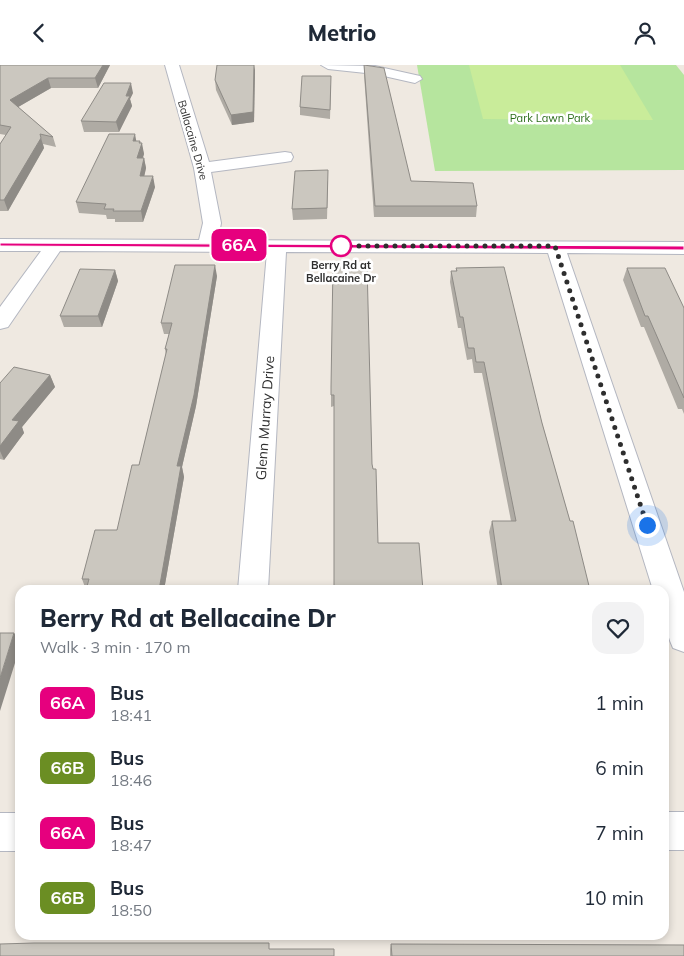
<!DOCTYPE html>
<meta charset="utf-8">
<style>
body{margin:0;font-family:Mulish,sans-serif;background:#f2f2f3;color:#1f2937;height:100vh;display:flex;flex-direction:column;font-size:19px;white-space:nowrap}
*{box-sizing:border-box;margin:0}
p{font-size:16px;color:#747a83}
.icon{flex:none;width:28px;height:28px;fill:none;stroke:currentColor;stroke-width:2;stroke-linecap:round;stroke-linejoin:round}
.map{position:relative;flex:1;overflow:hidden}
.panel{position:absolute;left:15px;top:520px;width:654px;height:355px;display:flex;flex-direction:column;background:#fff;border-radius:15px;box-shadow:0 2px 8px #0003}
.panel>*{flex:none}
.badge{padding:0 10px;border-radius:8px;font-size:18px;line-height:32px}
.you{position:absolute;width:25px;height:25px;margin:-12px;border:4px solid #fff;border-radius:50%;background:#1a73e8;box-shadow:0 0 0 8px #1a73e833}
.map>.badge{position:absolute;translate:-50% -50%;box-shadow:0 0 0 2px #fff}
.round{display:grid;place-items:center;flex:none;width:52px;height:52px;border-radius:15px;background:#f2f2f3}
.head{display:flex;align-items:center;justify-content:space-between;height:85px;padding:0 25px}
h1{font-size:24px;font-weight:800;line-height:38px}
ul{padding:0;list-style:none}
li{display:flex;align-items:center;gap:15px;height:65px;padding:0 25px}
li div{flex:1}
li b{display:block;font-size:19px}
li em{font-style:normal}
li .badge{min-width:55px;font-weight:700;text-align:center}
header{display:flex;justify-content:space-between;align-items:center;height:65px;padding:0 25px;background:#fff;font-size:22px;font-weight:800}
.map>svg:first-child{display:block}
.green{fill:#b6e59e}
.pitch{fill:#c9ec9a}
.lines{fill:none;stroke-linecap:round;stroke-linejoin:round}
.minor-casing{stroke:#b4b7c1;stroke-width:2}
.minor{fill:#fff;fill-rule:evenodd}
.wall{fill:#afaba4}
.shaded-wall{fill:#8e8b86}
.building{fill:#cbc7bf;stroke:#8e8b86}
.line{fill:#e6007e;stroke:#fff}
.walk{stroke:#2e2e2e;stroke-width:5;stroke-dasharray:0 9}
.stop-dot{fill:#fff;stroke:#e6007e;stroke-width:2.5}
.labels{text-anchor:middle;stroke-width:5;stroke-linejoin:round;paint-order:stroke}
.far-park-label{font-size:11px;fill:#2c6e1b;stroke:#fff}
.far-street-label{font-size:11px;fill:#2e2e2e;stroke:#fff}
.far-stop-label{font-size:11px;font-weight:bold;fill:#2e2e2e;stroke:#fff}
.street-label{font-size:14px;fill:#2e2e2e;stroke:#fff}
</style>
<header><svg class="icon" aria-label="back" viewBox="0 0 24 24"><path d="M15 5l-7 7 7 7"/></svg>Metrio<svg class="icon" aria-label="person" viewBox="0 0 24 24"><circle cx="12" cy="8" r="4"/><path d="M4 21q1-7 8-7t8 7"/></svg></header>
<div class="map">
<svg width="684" height="891" viewBox="0 0 684 891">
<rect width="100%" height="100%" fill="#efe9e1"/>
<path class="green" d="M417,0H676L684,10V105L435,106Z"/>
<path class="pitch" d="M469,0H620L653,55L483,54Z"/>
<g class="lines">
<g class="minor-casing">
<g id="minor">
<path d="M165,0H179L209,97L285,87L291,88L293,92L291,96L285,97L211,107L221,158L218,175L684,177V189L567,188L684,527V587L673,583C664,563 664,546 664,525H653L548,188L286,187L268,525H238L267,187L60,186L8,262L0,264V242L41,186H0V174L199,175L203,158L194,103Z"/>
<path d="M321,0L375,1L420,11L422,14L415,18L375,9L328,4Z"/>
<rect x="664" y="747" width="20" height="38"/>
<rect x="0" y="748" width="20" height="38"/>
</g>
</g>
<use href="#minor" class="minor"/>
</g>
<g class="wall">
<path d="M0,0H110L98,23H51L18,42L53,72L56,82L43,79L44,83L8,146H0V79L6,70L0,69Z"/>
<path d="M364,0L411,116L477,141L476,152H374L364,10Z"/>
<path d="M255,5L254,57L232,60L216,25L215,15Z"/>
<path d="M331,20L330,54L300,50V42Z"/>
<path d="M133,28L130,34L132,41L119,67H84L81,56Z"/>
<path d="M136,76L141,78L144,89L143,93H144L146,103L144,111L155,122L143,157H115V154H107L106,150L79,148L76,137Z"/>
<path d="M328,116L327,154L293,155L292,144Z"/>
<path d="M456,203L542,358L570,456L590,525H498L489,467L492,456H511L482,308H474L472,294L467,295L461,263H458L450,217L451,206H456Z"/>
<path d="M627,203L684,243V349L682,344H678L644,262H641L623,215Z"/>
<path d="M115,205L118,216L102,262H64L60,251Z"/>
<path d="M217,211L196,341L182,402L184,412L164,525H86L82,514L117,465L139,400L166,290L165,284L169,269H164L161,258Z"/>
<path d="M50,310L55,322L22,362L24,368L4,395L0,394V318Z"/>
<path d="M331,322L372,399L378,478L334,525V341L331,342Z"/>
<path d="M391,879L684,891H390V884Z"/>
</g>
<g class="shaded-wall">
<path d="M103,0H110L98,23L95,13Z"/>
<path d="M254,0L255,5L254,57L232,60L231,50Z"/>
<path d="M48,13L51,23L13,45L10,35Z"/>
<path d="M131,18L133,28L130,34L132,41L119,67L116,57Z"/>
<path d="M135,69L137,80L133,76Z"/>
<path d="M41,73L44,83L8,146L4,135Z"/>
<path d="M140,76L141,80L142,78L144,89L139,103L137,93Z"/>
<path d="M144,93L146,103L142,122L140,111Z"/>
<path d="M153,111L155,122L143,157L141,146Z"/>
<path d="M215,200L217,211L196,341L182,402L184,412L164,525H159L177,401Z"/>
<path d="M115,205L118,216L102,262L98,251Z"/>
<path d="M50,310L55,322L22,362L24,368L4,395L0,386V381L12,355Z"/>
<path d="M14,568L20,577V582L0,646V613Z"/>
</g>
<g class="building">
<path d="M0,0H103L95,13H48L10,35L53,72L40,69L41,73L4,135H0V79L11,62L0,60Z"/>
<path d="M217,0H254L253,47L231,50L215,15Z"/>
<path d="M364,0L384,3L411,116L473,118L477,141H375Z"/>
<path d="M302,11H331L330,45L300,42Z"/>
<path d="M104,18H131L126,31H130L116,57L81,56Z"/>
<path d="M109,69H135L133,76H140L139,78H142L137,93H144L140,111H153L141,146H113L114,144H104L106,139L76,137Z"/>
<path d="M328,105L327,143L292,144L295,106Z"/>
<path d="M333,199H367L372,399L373,404H376L378,478H419L423,525H334V330H331V322Z"/>
<path d="M175,200H215L194,330L177,401H181L159,525H86L89,514H82L95,465H117L132,400H139L167,284H165L172,258H161Z"/>
<path d="M504,202L542,358L570,456H573L590,525H502L492,456H516L484,297H476L474,283H468L463,252H460L451,206H457L456,203Z"/>
<path d="M627,203H665L684,243V333L648,251H645Z"/>
<path d="M80,204L115,205L98,251H60Z"/>
<path d="M14,302L50,310L12,355L19,356L0,381V318Z"/>
<path d="M0,568H14L0,613Z"/>
<path d="M34,878H269V884H334V891H0V879Z"/>
<path d="M391,879L684,880V891H392Z"/>
</g>
<path class="line" d="M0,178L684,181V185L0,181Z"/>
<g class="lines">
<path class="walk" d="M341,181H555L647,460"/>
</g>
<circle class="stop-dot" cx="341" cy="181" r="10"/>
<g class="labels">
<g class="far-park-label">
<text x="550" y="57">Park Lawn Park</text>
</g>
<g class="far-street-label">
<text transform="translate(193 75) rotate(74)" y="4">Ballacaine Drive</text>
</g>
<g class="far-stop-label">
<text x="341" y="204">Berry Rd at<tspan x="341" dy="13">Bellacaine Dr</tspan></text>
</g>
<g class="street-label">
<text transform="translate(265 353) rotate(-86)" y="5">Glenn Murray Drive</text>
</g>
</g>
</svg>
<div class="you" style="left:647px;top:460px"></div>
<b class="badge" style="left:239px;top:180px;background:#e6007e;color:#fff">66A</b>
<section class="panel">
<div class="head"><div><h1>Berry Rd at Bellacaine Dr</h1><p>Walk · 3 min · 170 m</p></div><a class="round"><svg class="icon" aria-label="heart" viewBox="0 0 24 24"><path d="M12 20l-8-8c-3-5 5-10 8-4 3-6 11-1 8 4z"/></svg></a></div>
<ul>
<li><span class="badge" style="background:#e6007e;color:#fff">66A</span><div><b>Bus</b><p>18:41</p></div><em>1 min</em></li>
<li><span class="badge" style="background:#6b8e23;color:#fff">66B</span><div><b>Bus</b><p>18:46</p></div><em>6 min</em></li>
<li><span class="badge" style="background:#e6007e;color:#fff">66A</span><div><b>Bus</b><p>18:47</p></div><em>7 min</em></li>
<li><span class="badge" style="background:#6b8e23;color:#fff">66B</span><div><b>Bus</b><p>18:50</p></div><em>10 min</em></li>
</ul>
</section>
</div>
